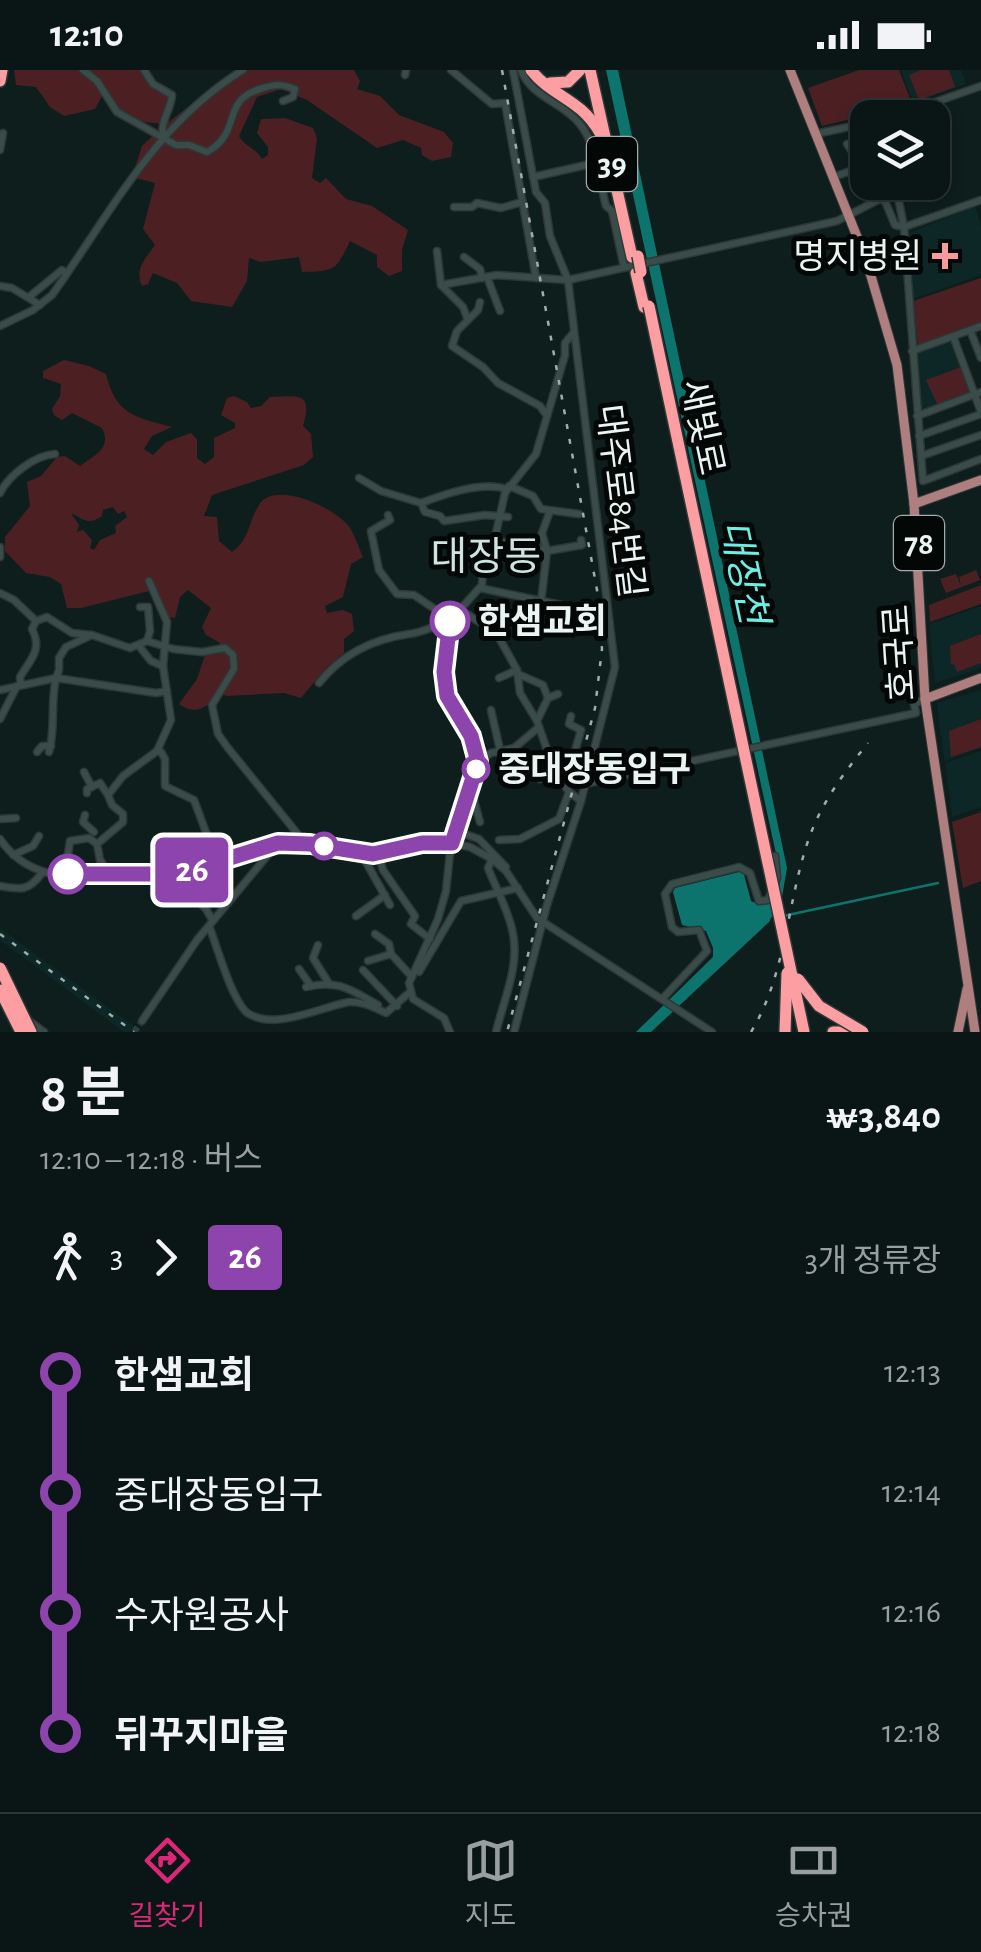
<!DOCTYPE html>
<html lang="ko">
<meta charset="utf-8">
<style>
body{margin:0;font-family:"Alegreya Sans","Noto Sans KR",sans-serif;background:#131f1f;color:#f1f3f6;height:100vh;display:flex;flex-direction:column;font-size:38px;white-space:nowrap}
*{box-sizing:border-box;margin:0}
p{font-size:32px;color:#999fa1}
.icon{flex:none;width:55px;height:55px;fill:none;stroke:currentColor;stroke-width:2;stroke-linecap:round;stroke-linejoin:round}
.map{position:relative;height:962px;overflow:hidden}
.side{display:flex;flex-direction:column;background:#0a1616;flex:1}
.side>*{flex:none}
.badge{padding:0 20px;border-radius:8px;font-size:35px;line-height:65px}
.controls{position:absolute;left:850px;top:30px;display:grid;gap:20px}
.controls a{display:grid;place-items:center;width:100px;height:100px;border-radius:20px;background:#0a1616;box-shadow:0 5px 15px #0003,0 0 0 2px #2a3535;font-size:50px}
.map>.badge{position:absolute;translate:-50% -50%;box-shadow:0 0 0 5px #fff}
.legs{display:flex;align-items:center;gap:15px;height:110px;padding:0 40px;font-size:32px}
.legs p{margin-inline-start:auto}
.summary{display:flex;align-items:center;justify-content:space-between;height:170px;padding:0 40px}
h1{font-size:55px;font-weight:700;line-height:75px}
ul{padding:0 40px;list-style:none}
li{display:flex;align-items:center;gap:35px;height:120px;font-size:38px}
li i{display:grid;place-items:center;width:15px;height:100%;margin:0 12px;background:currentColor}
li i::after{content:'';width:25px;height:25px;margin:-12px;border:8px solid;border-radius:50%;background:#0a1616}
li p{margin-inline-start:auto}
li:first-child i{background:linear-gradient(#0000 50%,currentColor 0)}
li:last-child i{background:linear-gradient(currentColor 50%,#0000 0)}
.status{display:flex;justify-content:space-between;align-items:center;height:70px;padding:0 50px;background:#0a1616;direction:ltr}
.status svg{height:28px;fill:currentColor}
.menu{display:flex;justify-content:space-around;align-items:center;height:140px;border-top:2px solid #2a3535;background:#0a1616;font-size:28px;color:#999fa1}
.menu a{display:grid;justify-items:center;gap:5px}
.menu .selected{color:#db2777}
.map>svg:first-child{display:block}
.built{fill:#0c2725}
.green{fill:#4c2023;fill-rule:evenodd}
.water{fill:#0d746d}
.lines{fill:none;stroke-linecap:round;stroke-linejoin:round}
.stream{stroke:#0d746d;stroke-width:2.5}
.minor-tunnel{stroke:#2e3e3d;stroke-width:6;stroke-dasharray:6 3;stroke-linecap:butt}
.minor-casing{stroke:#2f3736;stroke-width:9}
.major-casing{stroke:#2f3736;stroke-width:11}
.highway-casing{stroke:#2f3736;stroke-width:14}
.minor{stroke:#3a4c4a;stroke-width:6}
.major{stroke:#af7e7f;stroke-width:9}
.highway{stroke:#fd9fa2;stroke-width:11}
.rail{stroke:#a1aead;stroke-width:2.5;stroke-dasharray:5 10;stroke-linecap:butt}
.highway-bridge-casing{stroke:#2f3736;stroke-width:14;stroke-linecap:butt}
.highway-bridge{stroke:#fd9fa2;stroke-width:11}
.line-1-casing{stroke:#fff;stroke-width:22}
.line-1{stroke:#8e44ad;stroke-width:15}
.poi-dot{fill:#f59b9e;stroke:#030706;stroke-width:4}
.stop-1-dot{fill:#fff;stroke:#8e44ad;stroke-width:5}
.labels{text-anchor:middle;stroke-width:10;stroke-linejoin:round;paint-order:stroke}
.shield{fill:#030706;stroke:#a4adac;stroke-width:2.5}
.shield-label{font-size:32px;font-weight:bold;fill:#e9f4f3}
.poi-label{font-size:35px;fill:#e9f4f3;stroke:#030706;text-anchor:end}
.street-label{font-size:35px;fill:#e9f4f3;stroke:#030706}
.stop-label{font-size:35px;font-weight:bold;fill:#e9f4f3;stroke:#030706;text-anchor:start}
.water-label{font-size:38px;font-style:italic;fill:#6fefe3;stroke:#030706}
.quarter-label{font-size:40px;fill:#cfe4e1;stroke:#030706}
</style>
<div class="status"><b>12:10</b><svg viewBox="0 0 49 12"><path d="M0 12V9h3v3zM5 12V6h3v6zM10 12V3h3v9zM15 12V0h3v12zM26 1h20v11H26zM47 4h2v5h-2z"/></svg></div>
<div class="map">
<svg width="981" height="962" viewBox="0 0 981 962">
<rect width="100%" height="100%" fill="#0d1e1d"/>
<g class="built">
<path d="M901,0H961L966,14L913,33Z"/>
<path d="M975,136L981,156V205L913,229L909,163Z"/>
<path d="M950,271L971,323L921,342L916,283Z"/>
<path d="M981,536V598L935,613L929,554Z"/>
<path d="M981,620V678L944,691L937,633Z"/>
<path d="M981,681V737L952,747L945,693Z"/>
<path d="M0,858L39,887L142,962H124L0,870Z"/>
</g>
<g class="green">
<path d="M14,0H147L155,17L171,27L166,54L215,16L243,0H354L360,11L357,19L380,26L399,45L444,62L453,73L451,87L432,91L422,85L421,78L403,70L377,78L307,30L281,19L257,27L239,66C245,77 256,78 262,89L268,85V77L257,63L261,49L285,48L313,58L317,68L312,108L320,113L326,108L346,129L372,136L408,160L402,180V201L389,206L377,197V185L350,171C336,200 336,201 302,202L299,187L261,192L249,188L247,211L232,237L191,231L177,213L153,203L148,214L142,216C134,199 146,188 155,175L143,159L155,113L132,107L142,76L165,54C133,52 125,47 103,24L95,39L64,46L50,37L36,17L16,15Z"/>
<path d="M859,0H899L912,34L822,56L808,18Z"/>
<path d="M921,0H949L955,17L919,30L909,5Z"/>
<path d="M981,208V252L918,276L913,231Z"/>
<path d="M64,290L89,296L106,304C116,345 135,347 172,357L152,366L144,379L153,385L166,372L191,363L197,369V388L205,394L214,387V368L235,358V353L221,345L227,328L234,326L247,332L251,338L261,336L270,327C299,326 313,321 303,356L311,364L313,387L304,395L212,425L204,446L217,447L219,471L232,482C250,469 248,452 259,435C275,409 338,439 350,458C355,466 359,478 363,487L351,494L343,527L325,536L327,543L343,540L352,544L354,561L344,569V583L326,598L301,628L284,623L226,626L220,621C209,636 197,647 179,634L197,609L206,582L217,578L220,573L206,565L202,557L211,538L188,520L180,527L175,548L163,546L149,521L81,538H67L61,514L50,507L26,503L5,481V467L30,436L27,412L41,406L57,387L65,386L80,396C95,385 112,378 102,358L72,343L62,350L54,345L52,339L60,326L61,314L43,308V301ZM113,437L118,444L124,441L127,447L115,456L116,463L100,470L94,480L90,478L92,470L83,460L77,462L79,455L71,443C84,449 87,456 102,446L103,440Z"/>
<path d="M961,297L971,323L938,336L926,310Z"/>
<path d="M976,500L980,510L946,523L940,509L956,504L961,516L959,507Z"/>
<path d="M981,515V534L930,552L929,535Z"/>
<path d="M981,564V593L957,602L954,594L951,595L950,576Z"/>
<path d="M981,649V677L951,687L949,661Z"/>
<path d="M981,742V811L963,818L952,752Z"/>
</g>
<path class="water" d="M606,0H618L787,798L782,827L769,852L651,962H636L713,887V878L706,861L682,855L673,822L675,818L743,801L751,831L760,835L769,833L776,821L778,793Z"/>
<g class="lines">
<path class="stream" d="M783,846L938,813"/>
<path class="minor-tunnel" d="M134,962L142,951"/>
<g class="minor-casing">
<g id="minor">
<path d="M83,0L97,11L117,42L176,75H189L207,82C244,61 219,30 263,18C277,14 281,14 295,19L293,27L283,31"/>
<path d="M144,0L153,14L172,25C171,40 160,51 163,66"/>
<path d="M451,0L492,34L505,33L536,208"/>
<path d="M513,0L536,122L545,133L550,166L568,210L615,597L581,731L547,835L514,962"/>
<path d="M521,0C531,27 562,32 579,53C597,74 599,110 606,136L612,141L624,197"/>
<path d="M405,5L406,0"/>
<path d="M890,48L981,16"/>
<path d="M815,64L868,53"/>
<path d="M847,74L862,96"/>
<path d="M0,80L3,63"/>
<path d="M836,106L868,95"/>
<path d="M533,107L595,93"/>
<path d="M874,112L880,129"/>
<path d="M895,112L904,157L923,411L981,389"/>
<path d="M454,137H472L477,133L501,138L522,132"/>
<path d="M904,157L981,130"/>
<path d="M437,181L441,215L463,237L468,250L457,261L452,276L483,297L498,313L540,336L547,346"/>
<path d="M464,187L480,199L482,208"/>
<path d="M487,207L500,241"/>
<path d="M441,215L497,205L568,210L837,151L880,129L885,131L895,155L904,157"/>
<path d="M0,216L12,218L40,235"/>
<path d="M29,227L62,200L67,203"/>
<path d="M468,250L478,240L480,232"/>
<path d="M0,256L33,240L52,225C111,143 154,55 243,0"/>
<path d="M970,260L981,288"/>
<path d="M953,266L981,342"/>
<path d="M912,281L981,256"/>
<path d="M917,346L981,322"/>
<path d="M919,366L981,344"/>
<path d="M921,386L981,365"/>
<path d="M359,408L381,421L421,433L425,442L440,446L444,451L485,445L508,447"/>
<path d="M509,416L533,426L541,439L579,444"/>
<path d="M0,423C9,405 35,385 55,384"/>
<path d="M421,433C445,424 481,411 507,419"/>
<path d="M388,445L390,450L371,461L379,500L397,524L414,525L451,550"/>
<path d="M494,472H523L547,481L582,475L581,470"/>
<path d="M0,477V487"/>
<path d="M480,518L580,539L576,549"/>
<path d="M0,523L14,530L36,551L47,547L72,563L92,565L130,578L147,571L173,579L202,582L225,578L233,585L234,599L212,635L218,664L228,678L305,773"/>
<path d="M541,532L547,481L542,463L550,441"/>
<path d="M140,537H148L150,561L147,571"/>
<path d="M461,540L497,564L517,600L520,623L537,651L554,700L569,722L581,731"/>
<path d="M139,576L151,591L163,596"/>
<path d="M518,604L543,615L548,628L537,651"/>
<path d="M499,608L517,600"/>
<path d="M319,613C342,584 373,569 409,564C422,563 435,555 449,552"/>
<path d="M21,615L20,607C30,590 43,580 32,559L36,551"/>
<path d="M0,620L56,608L59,600V588L66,577L92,565"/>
<path d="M548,628L558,624"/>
<path d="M491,640L500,680"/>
<path d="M0,649L17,616"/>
<path d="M157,681L161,682L165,689V716L194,730L210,773L230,789"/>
<path d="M37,682L42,676H51"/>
<path d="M49,682C56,657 50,633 56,608L156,623L167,621"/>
<path d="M478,692L491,683L514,678L539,657"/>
<path d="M84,702L92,717"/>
<path d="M560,708L569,702L581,660L569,654L571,646"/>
<path d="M540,709L554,700"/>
<path d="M584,714L916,643L914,634L925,629"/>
<path d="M471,720L480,752"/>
<path d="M87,723V719L100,713L108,725"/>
<path d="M85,745L83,752L94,762"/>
<path d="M0,749L16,748"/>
<path d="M456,761L479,769L506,797"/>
<path d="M0,769C14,790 33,801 58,805L178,803L278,773L373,784L422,773H451L470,777L492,789L506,801L537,848L712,962"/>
<path d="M499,770L520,769L559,749L569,722"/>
<path d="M361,783L390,835"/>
<path d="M378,783L383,800L415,846L411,854L430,869"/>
<path d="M13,785L33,776L39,766"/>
<path d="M492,789L488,798C496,818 507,838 512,859C521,893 504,929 496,962"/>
<path d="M109,803L100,790L97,774L123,752V744L112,735L108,725L123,706L157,681L171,650L163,596L167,552L149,511"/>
<path d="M65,804L70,771L89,768L97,774"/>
<path d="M170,804L206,839L213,851"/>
<path d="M0,816C21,820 29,821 42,803"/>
<path d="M356,846L385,825"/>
<path d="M209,856C218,879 230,925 246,942C273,962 320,937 349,932C362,931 375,938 386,943L410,922"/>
<path d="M375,864L389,874L391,884L412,907"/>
<path d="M318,875L313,888L328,912"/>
<path d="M368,891L391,884"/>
<path d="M299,899L311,916"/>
<path d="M363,900L397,936"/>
<path d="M419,902L461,831L518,818"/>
<path d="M306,917C338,909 351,920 378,935"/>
<path d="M663,928L707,881L699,860L678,862L672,857L665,824L672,814L739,797L750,803L759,831L768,830L777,808L775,786"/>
<path d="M29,951L44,962"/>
<path d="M142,951L197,870L277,774"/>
<path d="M450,962L444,948L413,929L409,913L438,849L446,821L451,773L478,692L471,667L447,626L444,602L449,552L482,515L484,483L494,472L505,423L536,384L565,285V273L574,262"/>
</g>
</g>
<g class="major-casing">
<g id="major">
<path d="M790,0L866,189L897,295L914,434L925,629L975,962"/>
<path d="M914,434L981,410"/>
<path d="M925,629L981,608"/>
<path d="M958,962L967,919"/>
</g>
</g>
<g class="highway-casing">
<g id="highway">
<path d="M531,0C552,27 580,28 600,63"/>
<path d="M590,0L632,187"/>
<path d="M0,11L2,0"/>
<path d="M550,13L568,12L580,0"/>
<path d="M636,203L644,237"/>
<path d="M833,962H853"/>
</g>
</g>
<use href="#minor" class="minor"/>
<use href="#major" class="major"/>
<use href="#highway" class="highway"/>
<g class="rail">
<path d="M502,0L597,520L602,579L595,638L507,962"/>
<path d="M0,864L134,962"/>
<path d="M751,962C786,905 787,833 808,771C821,733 843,704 868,673"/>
</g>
<g class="highway-bridge-casing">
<g id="highway-bridge">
<path d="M638,186L641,202"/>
<path d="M649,236L804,962"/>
<path d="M0,898L31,962"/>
<path d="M798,909L819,936L863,962"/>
<path d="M0,920L21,962"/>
<path d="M785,962L787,903"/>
</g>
</g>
<use href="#highway-bridge" class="highway-bridge"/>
</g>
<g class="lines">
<g class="line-1-casing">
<path id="line-1" d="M68,804H178L278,773L310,774L373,784L422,773H452L478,692L471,666L447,626L444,602L450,551"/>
</g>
<use href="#line-1" class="line-1"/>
</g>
<path class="poi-dot" d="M940 171h10v10h10v10h-10v10h-10v-10h-10v-10h10z"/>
<g class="stop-1-dot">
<circle cx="450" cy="551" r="18"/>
<circle cx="476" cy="699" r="12"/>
<circle cx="324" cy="776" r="12"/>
<circle cx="68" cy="804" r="18"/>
</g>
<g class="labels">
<g class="shield">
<rect x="587" y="67" width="50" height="54" rx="8"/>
<rect x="894" y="446" width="50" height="54" rx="8"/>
</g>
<g class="shield-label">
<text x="612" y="105">39</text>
<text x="919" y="484">78</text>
</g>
<g class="poi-label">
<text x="922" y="198">명지병원</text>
</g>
<g class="street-label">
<text transform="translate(703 357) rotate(78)" y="12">새빛로</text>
<text transform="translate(621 431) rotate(83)" y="12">대주로84번길</text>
<text transform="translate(899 583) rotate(-94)" y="12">호국로</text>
</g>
<g class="stop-label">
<text x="478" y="563">한샘교회</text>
<text x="498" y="711">중대장동입구</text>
</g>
<g class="water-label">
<text transform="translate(744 502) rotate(78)" y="13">대장천</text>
</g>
<g class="quarter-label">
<text x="486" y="500">대장동</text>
</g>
</g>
</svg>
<div class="controls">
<a><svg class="icon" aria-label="layers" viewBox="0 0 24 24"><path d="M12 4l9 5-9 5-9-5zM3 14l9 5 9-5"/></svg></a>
</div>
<b class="badge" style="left:192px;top:800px;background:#8e44ad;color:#fff">26</b>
</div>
<section class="side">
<div class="summary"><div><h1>8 분</h1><p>12:10 – 12:18 · 버스</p></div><b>₩3,840</b></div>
<div class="legs"><svg class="icon" aria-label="walk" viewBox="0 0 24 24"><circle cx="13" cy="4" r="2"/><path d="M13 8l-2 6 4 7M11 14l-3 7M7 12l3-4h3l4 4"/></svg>3<svg class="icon" aria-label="forward" viewBox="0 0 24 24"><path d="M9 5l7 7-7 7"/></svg><b class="badge" style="background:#8e44ad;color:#fff">26</b><p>3개 정류장</p></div>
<ul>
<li><i style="color:#8e44ad"></i><b>한샘교회</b><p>12:13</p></li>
<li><i style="color:#8e44ad"></i><span>중대장동입구</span><p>12:14</p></li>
<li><i style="color:#8e44ad"></i><span>수자원공사</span><p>12:16</p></li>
<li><i style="color:#8e44ad"></i><b>뒤꾸지마을</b><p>12:18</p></li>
</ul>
</section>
<nav class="menu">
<a class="selected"><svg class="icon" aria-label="directions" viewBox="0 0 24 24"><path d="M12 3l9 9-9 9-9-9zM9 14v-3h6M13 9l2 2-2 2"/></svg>길찾기</a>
<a><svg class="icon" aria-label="map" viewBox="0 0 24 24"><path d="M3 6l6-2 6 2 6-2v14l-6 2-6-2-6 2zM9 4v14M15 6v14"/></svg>지도</a>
<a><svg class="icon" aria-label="tickets" viewBox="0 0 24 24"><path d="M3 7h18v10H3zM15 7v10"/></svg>승차권</a>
</nav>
